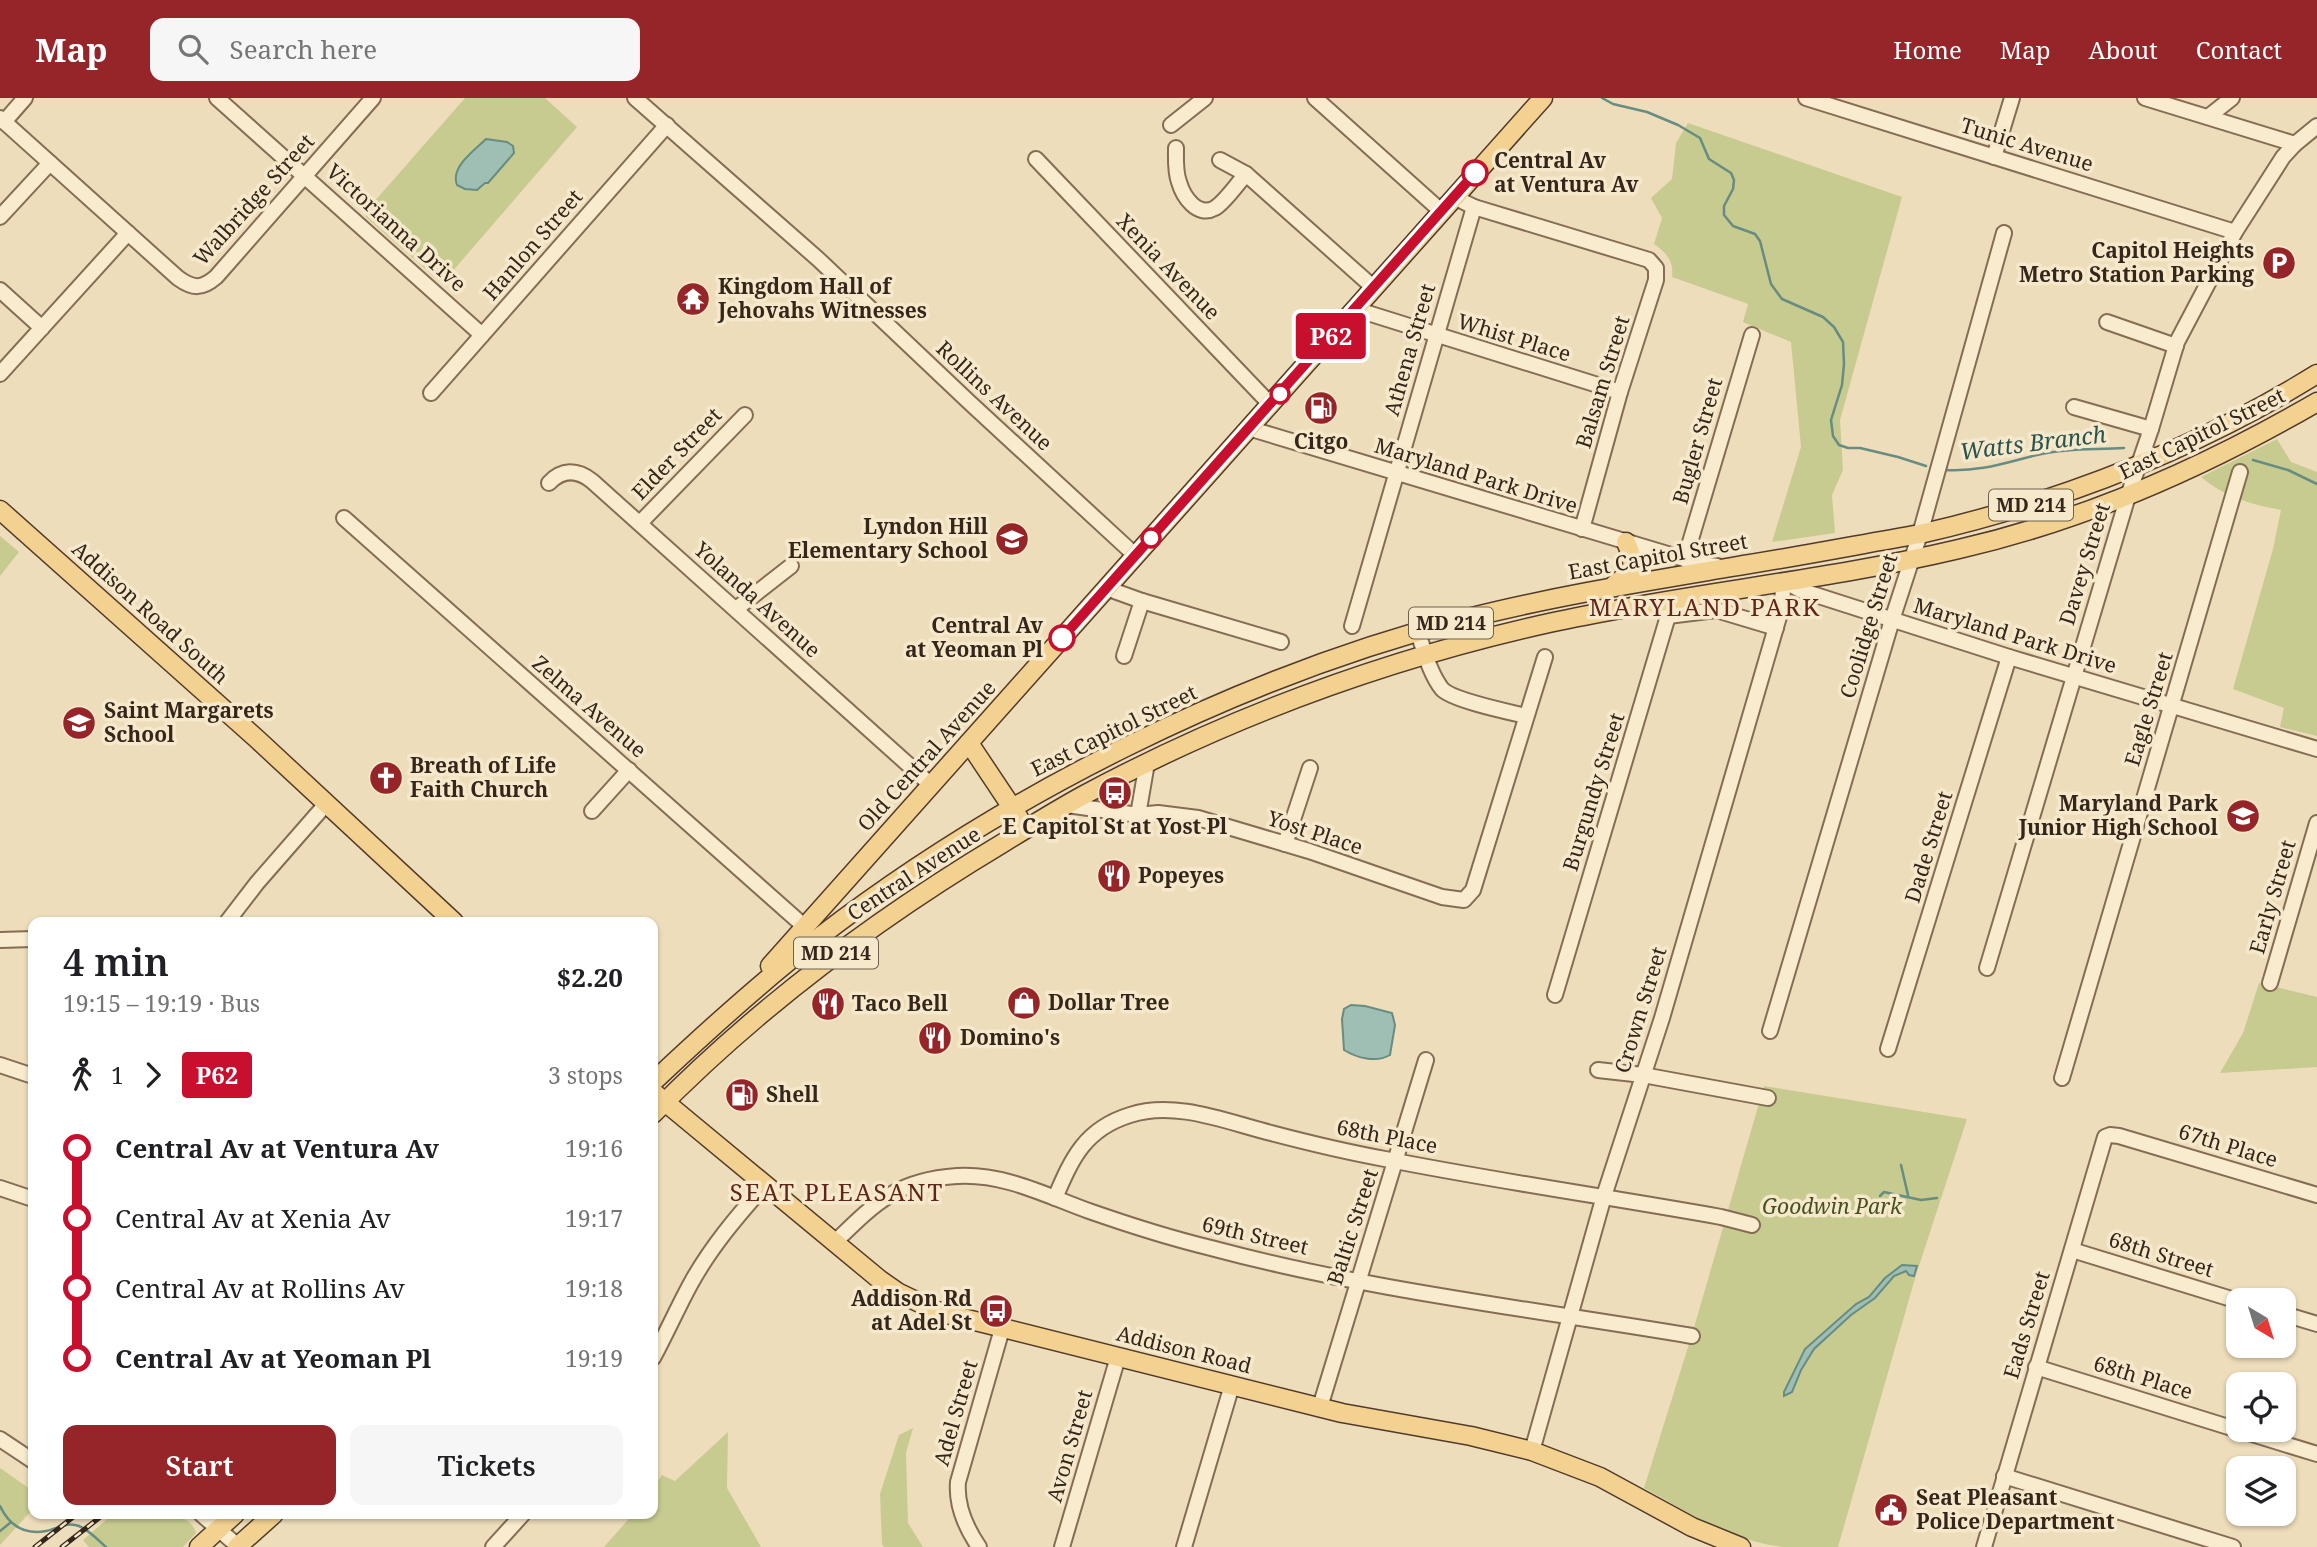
<!DOCTYPE html>
<meta charset="utf-8">
<style>
body{margin:0;font-family:"Noto Serif",serif;background:#f6f6f6;color:#202124;height:100vh;display:flex;flex-direction:column;font-size:26px;white-space:nowrap}
*{box-sizing:border-box;margin:0}
p{font-size:23px;color:#757577}
.icon{flex:none;width:38px;height:38px;fill:none;stroke:currentColor;stroke-width:2;stroke-linecap:round;stroke-linejoin:round}
.map{position:relative;flex:1;overflow:hidden}
.side{position:absolute;left:28px;top:819px;width:630px;height:602px;display:flex;flex-direction:column;background:#fff;border-radius:14px;box-shadow:0 2px 5px #0004}
.side>*{flex:none}
.badge{padding:0 14px;border-radius:5px;font-size:24px;line-height:46px}
.needle{width:46px;rotate:142deg}
.buttons{position:absolute;left:2226px;top:1190px;display:grid;gap:14px}
.buttons a{display:grid;place-items:center;width:70px;height:70px;border-radius:14px;background:#fff;box-shadow:0 2px 5px #0004;font-size:35px}
.map>.badge{position:absolute;translate:-50% -50%;box-shadow:0 0 0 4px #fff}
.legs{display:flex;align-items:center;gap:10px;height:77px;padding:0 35px;font-size:23px}
.legs p{margin-inline-start:auto}
.head{display:flex;align-items:center;justify-content:space-between;height:119px;padding:0 35px}
h1{font-size:38px;font-weight:600;line-height:52px}
.action{display:flex;gap:14px;margin-top:auto;padding:14px 35px}
.action a{flex:1;height:80px;border-radius:14px;background:#952529;color:#fff;font-size:28px;font-weight:600;line-height:80px;text-align:center}
.action a+a{background:#f6f6f6;color:#202124}
ul{padding:0 35px;list-style:none}
li{display:flex;align-items:center;gap:24px;height:70px;font-size:26px}
li i{display:grid;place-items:center;width:10px;height:100%;margin:0 9px;background:currentColor}
li i::after{content:'';width:18px;height:18px;margin:-9px;border:5px solid;border-radius:50%;background:#fff}
li p{margin-inline-start:auto}
li:first-child i{background:linear-gradient(#0000 50%,currentColor 0)}
li:last-child i{background:linear-gradient(currentColor 50%,#0000 0)}
header{display:flex;align-items:center;gap:42px;box-sizing:border-box;height:98px;padding:0 35px;background:#952529;color:#fff}
header strong{font-size:33px}
nav{display:flex;gap:38px;margin-inline-start:auto;font-size:24px}
.search{width:490px;height:63px;background:#f6f6f6;display:flex;align-items:center;gap:18px;box-sizing:border-box;padding:0 24px;border-radius:14px;color:#757577;font-size:26px}
.map>svg:first-child{display:block}
.green{fill:#c7cb90}
.water{fill:#a0bfb4;stroke:#678c81;stroke-width:2}
.lines{fill:none;stroke-linecap:round;stroke-linejoin:round}
.stream{stroke:#678c81;stroke-width:2.5}
.minor-casing{stroke:#856d55;stroke-width:18}
.major-casing{stroke:#523b2a;stroke-width:21}
.minor{stroke:#f9ebce;stroke-width:14}
.major{stroke:#f3d191;stroke-width:18}
.rail-casing{stroke:#34261a;stroke-width:5}
.rail{stroke:#f5e8cb;stroke-width:2.5;stroke-dasharray:8;stroke-linecap:butt}
.line-1-casing{stroke:#fff;stroke-width:16}
.line-1{stroke:#c8102e;stroke-width:10}
.stop-1-dot{fill:#fff;stroke:#c8102e;stroke-width:3.5}
.labels{text-anchor:middle;stroke-width:7;stroke-linejoin:round;paint-order:stroke}
.shield{fill:#f5e8cb;stroke:#6e604f;stroke-width:2}
.shield-label{font-size:19px;font-weight:bold;fill:#34261a}
.street-label{font-size:21px;fill:#34261a;stroke:#f5e8cb}
.stop-label{font-size:21px;font-weight:bold;fill:#34261a;stroke:#f5e8cb;text-anchor:start}
.poi-label{font-size:21px;font-weight:bold;fill:#34261a;stroke:#f5e8cb;text-anchor:start}
.park-label{font-size:21px;font-style:italic;fill:#465121;stroke:#f5e8cb}
.water-label{font-size:23px;font-style:italic;fill:#295450;stroke:#f5e8cb}
.quarter-label{font-size:24px;letter-spacing:2px;fill:#612619;stroke:#f5e8cb}
</style>
<header>
<strong>Map</strong>
<div class="search"><svg class="icon" aria-label="search" viewBox="0 0 24 24"><circle cx="10" cy="10" r="6"/><path d="M15 15l6 6"/></svg>Search here</div>
<nav><a>Home</a><a>Map</a><a>About</a><a>Contact</a></nav>
</header>
<div class="map">
<svg width="2317" height="1449" viewBox="0 0 2317 1449">
<rect width="100%" height="100%" fill="#edb"/>
<g class="green">
<path d="M465,0H545L577,29L445,182L439,183L366,119V113Z"/>
<path d="M1688,25L1902,99L1840,322L1843,372L1832,397L1835,435L1772,444L1801,349L1791,244L1743,224L1748,206L1672,179C1674,163 1666,154 1654,146L1662,120L1651,100L1672,81L1676,45Z"/>
<path d="M2277,341L2291,364L2317,374V638L2280,629L2284,610L2233,591L2273,451L2281,412C2250,406 2225,399 2201,379Z"/>
<path d="M0,438L19,454L0,478Z"/>
<path d="M2259,885L2317,899V969L2220,975L2243,935Z"/>
<path d="M1764,988L1967,1021L1916,1177L1838,1449C1820,1449 1802,1449 1784,1449C1733,1444 1688,1414 1644,1390L1693,1233Z"/>
<path d="M913,1330L906,1355L908,1425L923,1449H884L882,1446L880,1396L899,1337Z"/>
<path d="M728,1334L727,1390L761,1449H604L633,1416H653V1390L662,1377L675,1383Z"/>
<path d="M0,1370L33,1393V1411L0,1447Z"/>
<path d="M168,1416C180,1419 192,1421 196,1435L183,1449H89L83,1442L112,1417Z"/>
</g>
<g class="water">
<path d="M486,41L507,44L513,48L514,55L488,85H485L477,92L465,91L457,87C450,69 474,53 486,41Z"/>
<path d="M1351,907L1365,908L1392,915L1395,927L1390,957C1376,965 1357,960 1344,952L1342,921L1344,911Z"/>
<path d="M1902,1167L1917,1168L1914,1178L1909,1177L1906,1173L1894,1178L1875,1200L1851,1217L1814,1251L1801,1272L1792,1294L1784,1298V1294L1805,1251L1856,1206L1869,1199L1885,1180Z"/>
</g>
<g class="lines">
<g class="stream">
<path d="M1602,0L1613,6L1647,14L1678,27L1700,40L1709,61L1731,75L1734,82L1733,91L1724,108V117L1733,128L1755,136L1760,143L1771,186L1782,201L1823,219L1834,229L1843,244L1844,266L1842,287L1831,322L1833,338L1839,347L1848,350H1860L1898,359L1926,368"/>
<path d="M2253,362L2288,372L2317,386"/>
<path d="M1945,372C1980,374 2004,365 2037,357C2066,350 2095,352 2124,350"/>
<path d="M1901,1067L1908,1097"/>
<path d="M1880,1098L1884,1094L1921,1102L1937,1100"/>
<path d="M1878,1106L1882,1107"/>
<path d="M0,1408C9,1427 24,1437 46,1433C57,1431 67,1423 79,1428C89,1432 98,1442 106,1449"/>
<path d="M0,1433L10,1425"/>
</g>
<g class="minor-casing">
<g id="minor">
<path d="M217,0L482,237"/>
<path d="M635,0L818,161L969,304L1136,458"/>
<path d="M1315,0L1441,113"/>
<path d="M1806,0L2235,134"/>
<path d="M2145,0L2295,46"/>
<path d="M2208,19L2232,0"/>
<path d="M0,20L178,180C193,191 202,191 216,179L373,0"/>
<path d="M4,24L25,0"/>
<path d="M1171,27L1205,0"/>
<path d="M1176,50C1176,61 1175,73 1179,84C1183,98 1197,120 1215,110C1225,104 1238,85 1246,76"/>
<path d="M1994,59L2012,0"/>
<path d="M1036,61L1270,306"/>
<path d="M1220,62L1246,76L1374,190"/>
<path d="M1454,99L1474,109L1649,162L1656,170V182L1620,294L1582,431"/>
<path d="M0,119L50,65"/>
<path d="M0,192L42,230"/>
<path d="M1355,211L1620,294"/>
<path d="M2107,224L2176,248"/>
<path d="M0,276L128,135"/>
<path d="M431,295L667,27"/>
<path d="M2074,309L2151,331"/>
<path d="M1248,330L1701,466L1717,468"/>
<path d="M549,385C562,371 577,371 592,383L931,687"/>
<path d="M344,420L805,829"/>
<path d="M640,425L745,317"/>
<path d="M1685,461L1752,237"/>
<path d="M1106,490L1142,503L1281,544"/>
<path d="M736,511L791,468"/>
<path d="M1668,518L1716,512L1776,530"/>
<path d="M1352,528L1474,109"/>
<path d="M1418,535C1424,552 1430,576 1442,591C1452,602 1509,614 1526,618"/>
<path d="M1124,558L1142,503"/>
<path d="M1067,707L1138,717L1158,715L1198,720L1309,753L1442,799L1464,802L1473,792L1545,559"/>
<path d="M592,713L629,672"/>
<path d="M1138,717L1147,665"/>
<path d="M1285,746L1310,670"/>
<path d="M227,824L257,785L326,706"/>
<path d="M0,842L33,841"/>
<path d="M1987,870L2128,398L2151,331L2177,244L2235,134L2283,59L2295,46L2317,28"/>
<path d="M2270,885L2317,725"/>
<path d="M1555,897L1668,518L1657,505"/>
<path d="M1770,933L1892,522L1920,436L2004,135"/>
<path d="M1888,951L2009,559"/>
<path d="M0,967L33,978"/>
<path d="M1598,972L1643,977L1768,1000"/>
<path d="M2062,980L2240,374"/>
<path d="M0,1090L33,1101"/>
<path d="M1055,1100C1072,1060 1085,1031 1130,1017C1175,1002 1227,1024 1271,1035C1309,1045 1347,1054 1385,1061C1496,1083 1609,1099 1721,1119L1752,1127"/>
<path d="M835,1144C875,1105 897,1082 957,1078C1004,1075 1047,1098 1089,1113C1129,1127 1170,1140 1211,1150C1368,1192 1531,1211 1692,1238"/>
<path d="M2072,1152L2238,1203"/>
<path d="M2284,1216L2317,1226"/>
<path d="M653,1260C666,1236 677,1211 690,1187C710,1150 738,1117 766,1086"/>
<path d="M2036,1269L2238,1332"/>
<path d="M1320,1309L1426,962"/>
<path d="M2239,1332L2317,1356"/>
<path d="M0,1341L33,1363"/>
<path d="M1532,1353L1604,1098L1662,920L1781,512L1784,483L1800,492L2009,559L2317,651"/>
<path d="M2004,1378L2233,1449"/>
<path d="M201,1416L239,1449"/>
<path d="M493,1449L523,1416"/>
<path d="M979,1449C966,1430 956,1408 958,1384L1002,1231"/>
<path d="M1062,1449L1118,1259"/>
<path d="M1184,1449L1232,1287"/>
<path d="M1984,1449L2105,1039L2110,1037L2119,1038L2317,1097"/>
</g>
</g>
<g class="major-casing">
<g id="major">
<path d="M0,412L257,641L454,824"/>
<path d="M1614,487C1636,471 1636,469 1626,444"/>
<path d="M969,645L1019,720"/>
<path d="M770,868L1543,0"/>
<path d="M653,984C706,934 761,884 818,840C1004,697 1241,578 1468,520C1555,498 1643,484 1732,469C1795,459 1857,447 1920,436C2060,404 2194,352 2317,276"/>
<path d="M653,994L879,1181L899,1195L939,1214L1342,1315L1471,1338L1532,1353L1600,1379L1692,1429L1741,1449"/>
<path d="M653,1016C757,910 876,821 1003,745C1029,729 1055,713 1082,698C1229,619 1387,561 1549,525C1685,495 1824,483 1959,451C2086,422 2205,369 2317,304"/>
<path d="M199,1449L235,1416"/>
<path d="M237,1449L274,1416"/>
</g>
</g>
<use href="#minor" class="minor"/>
<use href="#major" class="major"/>
<g class="rail-casing">
<g id="rail">
<path d="M35,1449L77,1416"/>
<path d="M62,1449L104,1416"/>
</g>
</g>
<use href="#rail" class="rail"/>
</g>
<g class="lines">
<g class="line-1-casing">
<path id="line-1" d="M1062,540L1475,75"/>
</g>
<use href="#line-1" class="line-1"/>
</g>
<defs>
<g id="parking-disc" transform="scale(1.75)"><circle r="9.5" fill="#952529" stroke="#f5e8cb"/><path d="M-3.5-5.5H1a3.5 3.5 0 0 1 0 7H-1V5.5H-3.5ZM-1-3.4V-.6H.8a1.4 1.4 0 0 0 0-2.8Z" fill="#fff"/></g>
<g id="temple-disc" transform="scale(1.75)"><circle r="9.5" fill="#952529" stroke="#f5e8cb"/><path d="M0-6L5-2H3V0L6.5 2.5H4V6H1.5V3h-3V6H-4V2.5H-6.5L-3 0V-2H-5Z" fill="#fff"/></g>
<g id="fuel-disc" transform="scale(1.75)"><circle r="9.5" fill="#952529" stroke="#f5e8cb"/><path d="M-5.5-6h7V0h2V4h1.3V-2.5L3-4.5l.8-.8L6-3V5H2.5V1h-1V6h-7ZM-4.2-4.7v3.2H.2V-4.7Z" fill="#fff"/></g>
<g id="school-disc" transform="scale(1.75)"><circle r="9.5" fill="#952529" stroke="#f5e8cb"/><path d="M0-5L7-2L0 1L-7-2ZM-4 1L0 2.5L4 1V4Q0 6-4 4Z" fill="#fff"/></g>
<g id="church-disc" transform="scale(1.75)"><circle r="9.5" fill="#952529" stroke="#f5e8cb"/><path d="M-1.2-6h2.4v3.5h3.3v2.4h-3.3V6h-2.4V-.1h-3.3v-2.4h3.3Z" fill="#fff"/></g>
<g id="bus-disc" transform="scale(1.75)"><circle r="9.5" fill="#952529" stroke="#f5e8cb"/><path d="M-5-6H5V4H4V6H2V4H-2V6H-4V4H-5ZM-3.5-4V0h7V-4ZM-3.5 1.2v1.5H-2V1.2ZM2 1.2v1.5H3.5V1.2Z" fill="#fff"/></g>
<g id="restaurant-disc" transform="scale(1.75)"><circle r="9.5" fill="#952529" stroke="#f5e8cb"/><path d="M-5-6h1v4h1v-4h1v4h1v-4h1v5L-1.5 .5V6h-2V.5L-5-1ZM5-6V6H3V1.5H1.5Q1.5-4 5-6Z" fill="#fff"/></g>
<g id="shop-disc" transform="scale(1.75)"><circle r="9.5" fill="#952529" stroke="#f5e8cb"/><path d="M-5-2.5h2.3a2.7 3.5 0 0 1 5.4 0H5L5.5 6h-11ZM-1.5-2.5h3a1.5 2.3 0 0 0-3 0Z" fill="#fff"/></g>
<g id="civic-disc" transform="scale(1.75)"><circle r="9.5" fill="#952529" stroke="#f5e8cb"/><path d="M-.6-6.5H3V-4.5H.6V-3L4-1V1h2V6H-6V1h2V-1L-.6-3ZM-1.2 2.5V6h2.4V2.5Z" fill="#fff"/></g>
</defs>
<g fill-rule="evenodd">
<use href="#parking-disc" x="2279" y="165"/>
<use href="#temple-disc" x="693" y="201"/>
<use href="#fuel-disc" x="1321" y="310"/>
<use href="#school-disc" x="1012" y="441"/>
<use href="#school-disc" x="79" y="625"/>
<use href="#church-disc" x="386" y="680"/>
<use href="#bus-disc" x="1115" y="695"/>
<use href="#school-disc" x="2243" y="718"/>
<use href="#restaurant-disc" x="1114" y="778"/>
<use href="#shop-disc" x="1024" y="905"/>
<use href="#restaurant-disc" x="828" y="906"/>
<use href="#restaurant-disc" x="935" y="940"/>
<use href="#fuel-disc" x="742" y="997"/>
<use href="#bus-disc" x="996" y="1213"/>
<use href="#civic-disc" x="1891" y="1412"/>
</g>
<g class="stop-1-dot">
<circle cx="1475" cy="75" r="12"/>
<circle cx="1280" cy="296" r="9"/>
<circle cx="1151" cy="440" r="9"/>
<circle cx="1062" cy="540" r="12"/>
</g>
<g class="labels">
<g class="shield">
<rect x="1989" y="391.5" width="84" height="31" rx="5"/>
<rect x="1409" y="509.5" width="84" height="31" rx="5"/>
<rect x="794" y="839.5" width="84" height="31" rx="5"/>
</g>
<g class="shield-label">
<text x="2031" y="414">MD 214</text>
<text x="1451" y="532">MD 214</text>
<text x="836" y="862">MD 214</text>
</g>
<g class="street-label">
<text transform="translate(2027 47) rotate(17)" y="7">Tunic Avenue</text>
<text transform="translate(254 102) rotate(-48)" y="7">Walbridge Street</text>
<text transform="translate(396 130) rotate(42)" y="7">Victorianna Drive</text>
<text transform="translate(533 147) rotate(-49)" y="7">Hanlon Street</text>
<text transform="translate(1168 169) rotate(46)" y="7">Xenia Avenue</text>
<text transform="translate(1514 240) rotate(17)" y="7">Whist Place</text>
<text transform="translate(1410 252) rotate(-74)" y="7">Athena Street</text>
<text transform="translate(1603 284) rotate(-73)" y="7">Balsam Street</text>
<text transform="translate(994 298) rotate(43)" y="7">Rollins Avenue</text>
<text transform="translate(2202 336) rotate(-26)" y="7">East Capitol Street</text>
<text transform="translate(1698 343) rotate(-74)" y="7">Bugler Street</text>
<text transform="translate(677 356) rotate(-46)" y="7">Elder Street</text>
<text transform="translate(1476 378) rotate(17)" y="7">Maryland Park Drive</text>
<text transform="translate(1658 459) rotate(-10)" y="7">East Capitol Street</text>
<text transform="translate(2085 466) rotate(-73)" y="7">Davey Street</text>
<text transform="translate(757 502) rotate(42)" y="7">Yolanda Avenue</text>
<text transform="translate(150 515) rotate(42)" y="7">Addison Road South</text>
<text transform="translate(1869 528) rotate(-73)" y="7">Coolidge Street</text>
<text transform="translate(2015 538) rotate(17)" y="7">Maryland Park Drive</text>
<text transform="translate(589 609) rotate(41)" y="7">Zelma Avenue</text>
<text transform="translate(2149 611) rotate(-73)" y="7">Eagle Street</text>
<text transform="translate(1114 633) rotate(-26)" y="7">East Capitol Street</text>
<text transform="translate(927 658) rotate(-48)" y="7">Old Central Avenue</text>
<text transform="translate(1594 694) rotate(-73)" y="7">Burgundy Street</text>
<text transform="translate(1315 735) rotate(18)" y="7">Yost Place</text>
<text transform="translate(1929 749) rotate(-73)" y="7">Dade Street</text>
<text transform="translate(914 776) rotate(-33)" y="7">Central Avenue</text>
<text transform="translate(2273 799) rotate(-74)" y="7">Early Street</text>
<text transform="translate(1641 912) rotate(-73)" y="7">Crown Street</text>
<text transform="translate(1387 1039) rotate(11)" y="7">68th Place</text>
<text transform="translate(2228 1048) rotate(17)" y="7">67th Place</text>
<text transform="translate(1353 1129) rotate(-72)" y="7">Baltic Street</text>
<text transform="translate(1255 1138) rotate(13)" y="7">69th Street</text>
<text transform="translate(2161 1157) rotate(17)" y="7">68th Street</text>
<text transform="translate(2027 1227) rotate(-73)" y="7">Eads Street</text>
<text transform="translate(1184 1252) rotate(14)" y="7">Addison Road</text>
<text transform="translate(2143 1280) rotate(17)" y="7">68th Place</text>
<text transform="translate(956 1315) rotate(-74)" y="7">Adel Street</text>
<text transform="translate(1070 1348) rotate(-74)" y="7">Avon Street</text>
</g>
<g class="stop-label">
<text x="1494" y="70">Central Av<tspan x="1494" dy="24">at Ventura Av</tspan></text>
<text x="1043" y="535" text-anchor="end">Central Av<tspan x="1043" dy="24">at Yeoman Pl</tspan></text>
</g>
<g class="poi-label">
<text x="2254" y="160" text-anchor="end">Capitol Heights<tspan x="2254" dy="24">Metro Station Parking</tspan></text>
<text x="718" y="196">Kingdom Hall of<tspan x="718" dy="24">Jehovahs Witnesses</tspan></text>
<text x="1321" y="351" text-anchor="middle">Citgo</text>
<text x="988" y="436" text-anchor="end">Lyndon Hill<tspan x="988" dy="24">Elementary School</tspan></text>
<text x="104" y="620">Saint Margarets<tspan x="104" dy="24">School</tspan></text>
<text x="410" y="675">Breath of Life<tspan x="410" dy="24">Faith Church</tspan></text>
<text x="2218" y="713" text-anchor="end">Maryland Park<tspan x="2218" dy="24">Junior High School</tspan></text>
<text x="1115" y="736" text-anchor="middle">E Capitol St at Yost Pl</text>
<text x="1138" y="785">Popeyes</text>
<text x="1048" y="912">Dollar Tree</text>
<text x="852" y="913">Taco Bell</text>
<text x="960" y="947">Domino's</text>
<text x="766" y="1004">Shell</text>
<text x="972" y="1208" text-anchor="end">Addison Rd<tspan x="972" dy="24">at Adel St</tspan></text>
<text x="1916" y="1407">Seat Pleasant<tspan x="1916" dy="24">Police Department</tspan></text>
</g>
<g class="park-label">
<text x="1832" y="1116">Goodwin Park</text>
</g>
<g class="water-label">
<text transform="translate(2033 345) rotate(-7)" y="8">Watts Branch</text>
</g>
<g class="quarter-label">
<text x="1705" y="518">MARYLAND PARK</text>
<text x="837" y="1103">SEAT PLEASANT</text>
</g>
</g>
</svg>
<div class="buttons">
<a><svg class="needle" viewBox="-14 -14 28 28"><path d="M0-13l5 13h-10z" fill="#e53935"/><path d="M0 13l5-13h-10z" fill="#757577"/></svg></a>
<a><svg class="icon" aria-label="locate" viewBox="0 0 24 24"><circle cx="12" cy="12" r="6"/><path d="M12 2v4M12 18v4M2 12h4M18 12h4"/></svg></a>
<a><svg class="icon" aria-label="layers" viewBox="0 0 24 24"><path d="M12 4l9 5-9 5-9-5zM3 14l9 5 9-5"/></svg></a>
</div>
<b class="badge" style="left:1331px;top:238px;background:#c8102e;color:#fff">P62</b>
<section class="side">
<div class="head"><div><h1>4 min</h1><p>19:15 – 19:19 · Bus</p></div><b>$2.20</b></div>
<div class="legs"><svg class="icon" aria-label="walk" viewBox="0 0 24 24"><circle cx="13" cy="4" r="2"/><path d="M13 8l-2 6 4 7M11 14l-3 7M7 12l3-4h3l4 4"/></svg>1<svg class="icon" aria-label="forward" viewBox="0 0 24 24"><path d="M9 5l7 7-7 7"/></svg><b class="badge" style="background:#c8102e;color:#fff">P62</b><p>3 stops</p></div>
<ul>
<li><i style="color:#c8102e"></i><b>Central Av at Ventura Av</b><p>19:16</p></li>
<li><i style="color:#c8102e"></i><span>Central Av at Xenia Av</span><p>19:17</p></li>
<li><i style="color:#c8102e"></i><span>Central Av at Rollins Av</span><p>19:18</p></li>
<li><i style="color:#c8102e"></i><b>Central Av at Yeoman Pl</b><p>19:19</p></li>
</ul>
<div class="action"><a>Start</a><a>Tickets</a></div>
</section>
</div>
